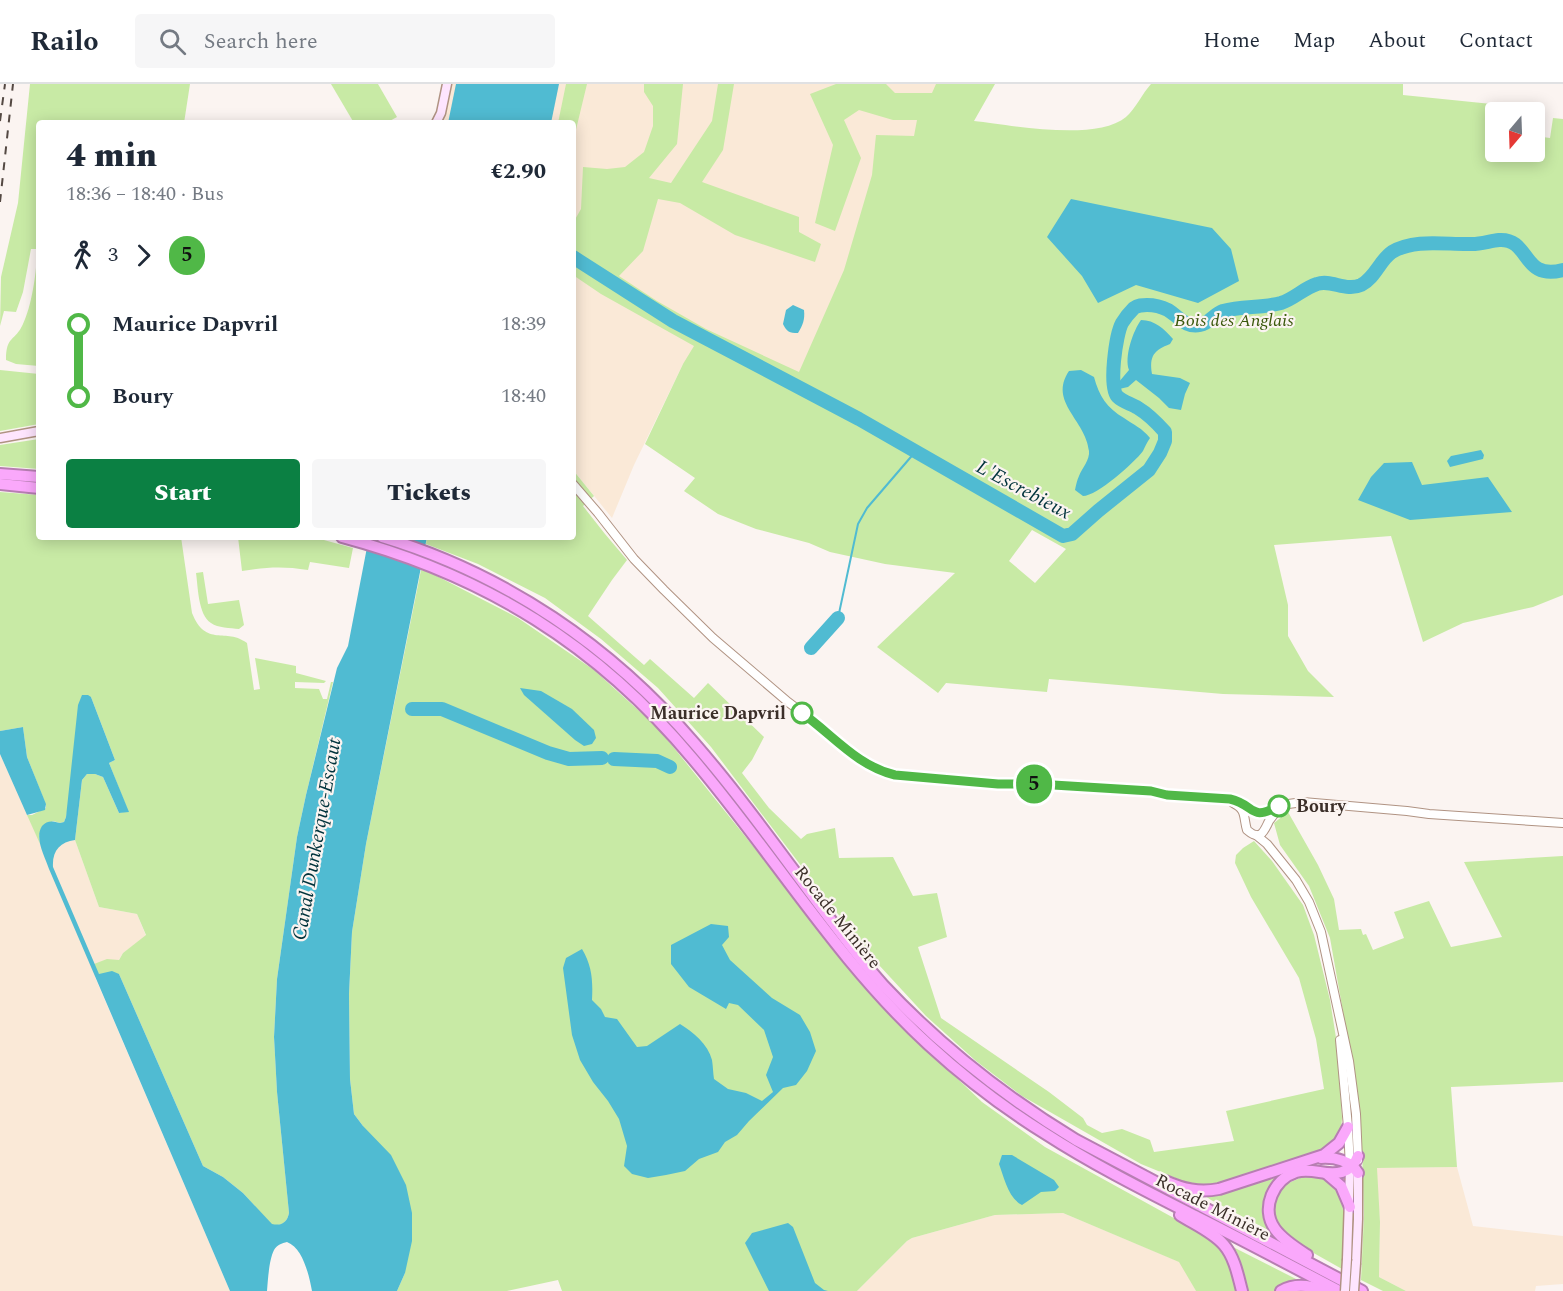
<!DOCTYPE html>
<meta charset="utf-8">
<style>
body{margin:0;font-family:Spectral,serif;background:#f6f6f7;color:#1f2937;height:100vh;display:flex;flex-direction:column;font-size:22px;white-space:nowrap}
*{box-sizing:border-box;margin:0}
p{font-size:20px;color:#747a83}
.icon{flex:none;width:33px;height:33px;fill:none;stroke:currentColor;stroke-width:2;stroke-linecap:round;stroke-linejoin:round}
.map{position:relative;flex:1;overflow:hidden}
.details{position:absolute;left:36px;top:36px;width:540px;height:420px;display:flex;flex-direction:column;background:#fff;border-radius:6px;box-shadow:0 3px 15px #0003}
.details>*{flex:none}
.badge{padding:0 12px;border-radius:20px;font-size:21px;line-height:39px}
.needle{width:39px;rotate:199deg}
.fabs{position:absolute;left:1485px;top:18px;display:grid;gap:12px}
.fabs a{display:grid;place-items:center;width:60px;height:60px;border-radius:6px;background:#fff;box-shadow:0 3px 15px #0003;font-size:30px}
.map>.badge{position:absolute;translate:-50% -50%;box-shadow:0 0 0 3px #fff}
.legs{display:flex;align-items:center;gap:9px;height:66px;padding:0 30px;font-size:20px}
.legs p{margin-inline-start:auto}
.summary{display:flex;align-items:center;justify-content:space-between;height:102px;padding:0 30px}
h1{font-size:33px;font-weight:800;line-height:45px}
.button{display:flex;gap:12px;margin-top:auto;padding:12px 30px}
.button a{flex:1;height:69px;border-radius:6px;background:#0b8043;color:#fff;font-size:24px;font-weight:800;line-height:69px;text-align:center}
.button a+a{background:#f6f6f7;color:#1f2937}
ul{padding:0 30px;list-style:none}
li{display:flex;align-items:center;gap:21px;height:72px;font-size:22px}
li i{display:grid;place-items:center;width:9px;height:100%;margin:0 8px;background:currentColor}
li i::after{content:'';width:15px;height:15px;margin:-8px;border:4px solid;border-radius:50%;background:#fff}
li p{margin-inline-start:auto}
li:first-child i{background:linear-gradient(#0000 50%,currentColor 0)}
li:last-child i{background:linear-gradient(currentColor 50%,#0000 0)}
header{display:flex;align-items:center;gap:36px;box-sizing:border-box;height:84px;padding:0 30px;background:#fff;border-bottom:2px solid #e0e1e3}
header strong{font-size:28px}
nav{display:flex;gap:33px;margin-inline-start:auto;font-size:21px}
.search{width:420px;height:54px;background:#f6f6f7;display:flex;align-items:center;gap:15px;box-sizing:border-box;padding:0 21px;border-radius:6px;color:#747a83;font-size:22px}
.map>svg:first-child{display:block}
.industrial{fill:#fae9d7}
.green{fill:#c8eaa5;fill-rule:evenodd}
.water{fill:#50bbd2}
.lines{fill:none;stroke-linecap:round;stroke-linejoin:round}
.stream{stroke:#50bbd2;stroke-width:2}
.river{stroke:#50bbd2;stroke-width:14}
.tertiary-casing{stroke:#b09383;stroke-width:10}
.secondary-casing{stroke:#b09383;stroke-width:11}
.motorway-casing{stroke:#b77eb2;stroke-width:14}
.tertiary{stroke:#fff;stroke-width:8}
.secondary{stroke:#fee5fe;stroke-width:8}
.motorway{stroke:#faa8fb;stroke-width:10}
.rail{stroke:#544943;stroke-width:2;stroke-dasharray:8 8;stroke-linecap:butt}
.secondary-bridge-casing{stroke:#b09383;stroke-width:11;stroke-linecap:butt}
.secondary-bridge{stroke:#fee5fe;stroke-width:8}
.line-1-casing{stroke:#fff;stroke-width:14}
.line-1{stroke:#50b847;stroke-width:9}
.stop-1-dot{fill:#fff;stroke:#50b847;stroke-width:3}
.labels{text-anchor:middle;stroke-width:4.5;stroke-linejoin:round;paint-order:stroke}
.park-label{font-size:18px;font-style:italic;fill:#3a580b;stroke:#fbf4f1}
.stop-label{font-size:18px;font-weight:bold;fill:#3b2f29;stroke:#fbf4f1;text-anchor:end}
.street-label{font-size:18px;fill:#3b2f29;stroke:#fbf4f1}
.water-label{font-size:20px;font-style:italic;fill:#00333c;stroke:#fbf4f1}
</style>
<header>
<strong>Railo</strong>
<div class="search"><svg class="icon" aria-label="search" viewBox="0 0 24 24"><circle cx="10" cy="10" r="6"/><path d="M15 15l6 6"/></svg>Search here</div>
<nav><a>Home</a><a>Map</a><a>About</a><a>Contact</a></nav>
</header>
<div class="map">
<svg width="1563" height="1207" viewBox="0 0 1563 1207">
<rect width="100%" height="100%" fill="#fbf4f1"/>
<g class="industrial">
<path d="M449,0H987L812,294L683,280L634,381L612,434L573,386V39H441Z"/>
<path d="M0,670L40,759L75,756L99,823L137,830L146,852L123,869L112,887L95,893L230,1207H0Z"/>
<path d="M1457,1083L1473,1142L1563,1152V1200L1536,1202L1535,1207H1406L1379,1193L1380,1138L1376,1084Z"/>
<path d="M1063,1129L1180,1178L1196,1207H857L907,1157L912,1154L995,1131Z"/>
</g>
<g class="green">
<path d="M30,0H190L184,39H39V282L16,280L6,276C6,251 15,258 23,240C32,221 37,186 37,165H31L23,208L16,228L4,227L0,242L1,193L18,119Z"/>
<path d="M331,0H378L397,33L386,39H354Z"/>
<path d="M566,0H587L573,58V39H558Z"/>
<path d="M644,0H683L677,60L649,94L671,99L712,37L718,0H734L723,66L702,98L799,133V148L821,160L815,178L735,151L680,119L658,115L643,167L619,192L657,217L706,245L799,288L844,186L872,91L876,51L914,52L917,36H893L859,26L844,36L861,74L835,147L815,139L833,61L810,10L836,0H886L895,9H932L936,0H995L974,37C1011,41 1096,58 1126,33C1136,24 1142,10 1151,0H1403V11L1530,24V28H1496V68H1534L1535,52L1550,54L1553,34L1563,35V511L1533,523L1463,539L1423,558L1391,452L1274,461L1288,521V552L1308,587L1334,613L1223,610L1049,595L1047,608L946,599L938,609L877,563L955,489L885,480L830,468L809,459L756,445L718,430L684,407L695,394L645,360L683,280L694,262L601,210L573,191V139L581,125L583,83L607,85L625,83L644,68L653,42V22L644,8ZM1032,446L1066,465L1035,499L1009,477Z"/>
<path d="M0,286L39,290V340L0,347Z"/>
<path d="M39,355V385L0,382V361Z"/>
<path d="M573,386L594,412L583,422L605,450L627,476L612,496L588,532L644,581L650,575L694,614L708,599L764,653L752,676L742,689L769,724L801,755L807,750L835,744L839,774L893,773L913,812L937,809L947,853L918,863L941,934L1049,1008L1083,1034L1087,1041L1102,1049L1122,1045L1150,1056L1154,1068L1234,1057L1226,1027L1324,1005L1316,955L1299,894L1251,813L1235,779L1236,771L1243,764L1254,757L1272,777L1303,821L1314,851L1330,916L1337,960L1342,1034L1341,1048L1336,1057L1317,1068L1273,1081L1276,1091L1286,1100L1305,1092L1323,1094L1336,1105L1344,1122L1342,1185L1303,1163L1283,1145L1270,1147L1211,1116L1185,1098L1141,1080L1022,1012L976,977L926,932L878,880L830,820L711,663L658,604L601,555L545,514L478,480L426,460L427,453H573Z"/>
<path d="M0,408L39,411V453H181L192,529C206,564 226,543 247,559L254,606L260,605L255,574L296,582V589L326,597L324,599L295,598V604L319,605L323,615H327L331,598H333L306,711L297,753L277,895L274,953L277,1008L289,1129C287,1139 281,1142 272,1141L243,1109L223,1093L203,1082L119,890L99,891L94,880L107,875L119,876L123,869L146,851L137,830L99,823L75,756L82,696L87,690H95L103,693L119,729L128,727L109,679L115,676L91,613L66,733L64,738L60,739L53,737L39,751L40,760L27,731H32L46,724V721L27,673L23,643L0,647Z"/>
<path d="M238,453H313L353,464L349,484L310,478L308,486C283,482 267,483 242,487Z"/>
<path d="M421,486L429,488L518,534L594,586L658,644L885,926L982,1018L1045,1063L1201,1149L1219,1163H1233L1298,1196L1304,1207H1196L1179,1178L1063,1129L995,1131L912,1154L907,1157L857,1207H562L558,1196L507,1207H397L405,1189L363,1042L354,1030L350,995L349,910L352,848L366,760Z"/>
<path d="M203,488L208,520L239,516L244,541L239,545C230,544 218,544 211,539C198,531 198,502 196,489Z"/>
<path d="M1288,728L1318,781L1334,815L1339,846L1361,845L1363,851L1366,850L1373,866L1404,854L1394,828L1429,817L1451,863L1502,853L1464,778L1563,772V998L1451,1003L1457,1083L1377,1084L1380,1138L1379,1193L1406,1207H1383L1361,1196L1364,1131L1362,1065L1357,1007L1330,854L1309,802L1280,761L1274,739Z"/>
</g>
<g class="water">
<path d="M456,0H559L551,39H448Z"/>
<path d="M1071,115L1212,144L1231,165L1239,197L1198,219L1136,201L1098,219L1082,192L1047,153Z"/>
<path d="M793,221L804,226C805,235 803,241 798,249C789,249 787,248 783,240L786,226Z"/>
<path d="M1141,236C1155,236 1164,245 1173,255L1170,260C1154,266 1149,272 1152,290L1180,294L1190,299L1185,310L1181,326L1169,324L1159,314L1136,296L1128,303L1119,305L1118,299L1129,286C1124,273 1133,247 1141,236Z"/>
<path d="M1081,286L1094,293C1099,312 1107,324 1124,334C1134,341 1142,344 1150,354C1147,358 1145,363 1143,367C1134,379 1097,412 1083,412L1075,406C1076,401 1077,396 1079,392C1082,384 1090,376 1089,367C1086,336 1048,318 1069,287Z"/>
<path d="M1481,366L1484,371L1483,375L1450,383L1447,377L1451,372Z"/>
<path d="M1412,378L1422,401L1488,393L1512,428L1410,436L1358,416L1371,393L1384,379Z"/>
<path d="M369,453H427L366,760L352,848L349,910L350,995L354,1030L363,1042L391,1071L406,1101L412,1129V1157L405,1189L397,1207H312C309,1191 303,1164 287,1158C282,1159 277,1161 274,1166C269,1176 268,1195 267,1207H230L49,785C45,773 34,754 42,742C47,736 53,737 60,739L64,738L66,733L78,621L82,611H88L91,613L115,676L109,679L129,728L119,729L103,693L95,690H87L82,696L75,756C60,758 52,767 53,783L99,890L112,887L119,890L203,1082L223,1093L243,1109L272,1140C281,1142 287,1139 289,1129L277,1008L274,953L277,895L297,753L306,711L337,584L348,562Z"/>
<path d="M520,604L541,607L572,625L594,646L596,654L592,660L584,662L575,656L524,611Z"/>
<path d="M23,643L27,673L46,720L45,726L27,731L0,670V647Z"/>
<path d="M711,840L728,842L729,853L722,861L730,876L772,914L800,931L810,948L816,967L807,987L796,1001L783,1004L749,1037L737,1051L725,1058L718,1068L699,1075L685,1087L666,1091L648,1094L632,1090L624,1082L627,1062L619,1035L608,1017L593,998L580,976L572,951L563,884L566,874L582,865C592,882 593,896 592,916L601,925L605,933L617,935L637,963L647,962L680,940C693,948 708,960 712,976C713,982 713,989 714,995L728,1005L746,1009L762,1017L773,1008L766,991L773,973L764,946L738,921L729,919L726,925L689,903L671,880V861Z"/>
<path d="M1002,1071H1012L1054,1096L1059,1103L1055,1107L1041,1108L1022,1121C1008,1114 1004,1093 999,1080Z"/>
<path d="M788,1139L793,1143L815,1199L824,1206L828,1207H769L745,1159L752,1149Z"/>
</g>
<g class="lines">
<path class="stream" d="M838,534L858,440L867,424L916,367"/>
<g class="river">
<path d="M573,173L673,237L859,335L1063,452L1072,450L1098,427L1149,386L1160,369L1165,357V348C1157,339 1148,330 1138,324C1132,320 1123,318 1118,313C1108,305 1116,250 1122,239C1125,234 1130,228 1134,224C1138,221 1142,221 1147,221C1154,221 1162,223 1168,226C1179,233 1186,244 1200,241C1210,239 1214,230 1223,227C1242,222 1262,224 1281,219C1294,215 1304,204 1317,200C1331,195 1346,208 1361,201C1375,194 1380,176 1392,168C1415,154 1447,161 1472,160C1481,160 1490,157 1499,156C1531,154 1521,197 1563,186"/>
<path d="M811,564L838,534"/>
<path d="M412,625H442L548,669L569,675L602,674"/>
<path d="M614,675L657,677L670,683"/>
</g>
<g class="tertiary-casing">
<g id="tertiary">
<path d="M573,400L598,429L634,475L664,506L713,554L788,618L816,639L850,669L872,683L895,691L927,695L1151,707L1167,711L1233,715L1243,719L1255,729"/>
<path d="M1233,719C1247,726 1243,733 1247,746C1261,758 1264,747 1269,737C1272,732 1276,728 1280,725"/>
<path d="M1260,729L1281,721L1303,718L1407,727L1429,730L1563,739"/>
<path d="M1256,751L1267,760L1296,796L1309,818L1321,848L1349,977L1356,1030L1358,1076"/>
<path d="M1340,956L1348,1043L1350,1084"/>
</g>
</g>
<g class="secondary-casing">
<g id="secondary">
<path d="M436,39L441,29L447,0"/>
<path d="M0,354L39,347"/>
<path d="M1347,1175L1350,1084"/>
<path d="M1356,1179L1358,1135V1089"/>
</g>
</g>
<g class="motorway-casing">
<g id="motorway">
<path d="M0,390L39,393"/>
<path d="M0,400L39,404"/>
<path d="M342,453C485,491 598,561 693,675C773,769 837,877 929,961C965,994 1004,1024 1046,1050C1094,1081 1146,1107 1197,1133C1245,1157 1292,1182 1339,1207"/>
<path d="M382,453C505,490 611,562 695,660C741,713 782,771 824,827C843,852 862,878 883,901C940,962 1005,1013 1076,1056L1362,1207"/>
<path d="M1321,1074C1335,1073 1351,1077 1358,1089"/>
<path d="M1327,1090L1341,1102L1350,1123"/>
<path d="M1165,1097C1183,1105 1199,1109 1219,1105L1324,1071L1339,1059L1348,1043"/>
<path d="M1180,1131C1194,1140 1213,1148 1224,1161C1235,1174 1238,1192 1242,1207"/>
<path d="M1307,1171C1296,1164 1283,1156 1275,1145C1260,1124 1274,1095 1296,1088C1312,1083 1327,1093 1342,1088C1351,1085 1355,1080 1358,1072"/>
<path d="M1281,1207C1295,1199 1310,1201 1324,1207"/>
</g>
</g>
<use href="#tertiary" class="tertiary"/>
<use href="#secondary" class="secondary"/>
<use href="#motorway" class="motorway"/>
<g class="rail">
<path d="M0,37L5,0"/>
<path d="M0,118L13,0"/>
</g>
<g class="secondary-bridge-casing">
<g id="secondary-bridge">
<path d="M1345,1207L1347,1175"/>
<path d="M1354,1207L1356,1179"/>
</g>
</g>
<use href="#secondary-bridge" class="secondary-bridge"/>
</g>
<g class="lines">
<g class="line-1-casing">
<path id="line-1" d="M802,629C833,651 857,682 895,691L998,700H1037L1151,707L1167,711L1230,715C1256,721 1249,738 1279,722"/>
</g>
<use href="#line-1" class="line-1"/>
</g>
<g class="stop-1-dot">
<circle cx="802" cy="629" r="10"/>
<circle cx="1279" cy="722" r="10"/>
</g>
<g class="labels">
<g class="park-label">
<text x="1234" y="242">Bois des Anglais</text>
</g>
<g class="stop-label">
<text x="786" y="635">Maurice Dapvril</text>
<text x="1296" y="728" text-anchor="start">Boury</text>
</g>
<g class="street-label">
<text transform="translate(838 833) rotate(51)" y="6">Rocade Minière</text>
<text transform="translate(1213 1123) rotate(27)" y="6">Rocade Minière</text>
</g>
<g class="water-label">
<text transform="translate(1024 405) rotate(28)" y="7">L'Escrebieux</text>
<text transform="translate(316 755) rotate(-80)" y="7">Canal Dunkerque-Escaut</text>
</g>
</g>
</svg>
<div class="fabs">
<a><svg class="needle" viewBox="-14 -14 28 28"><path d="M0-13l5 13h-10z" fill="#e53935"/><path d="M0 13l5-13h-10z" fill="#747a83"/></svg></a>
</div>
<b class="badge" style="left:1034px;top:700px;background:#50b847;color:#111">5</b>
<section class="details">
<div class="summary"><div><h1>4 min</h1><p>18:36 – 18:40 · Bus</p></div><b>€2.90</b></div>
<div class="legs"><svg class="icon" aria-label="walk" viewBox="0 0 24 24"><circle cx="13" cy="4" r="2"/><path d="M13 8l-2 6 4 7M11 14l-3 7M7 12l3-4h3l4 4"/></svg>3<svg class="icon" aria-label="forward" viewBox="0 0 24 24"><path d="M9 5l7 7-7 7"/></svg><b class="badge" style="background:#50b847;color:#111">5</b></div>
<ul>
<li><i style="color:#50b847"></i><b>Maurice Dapvril</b><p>18:39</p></li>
<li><i style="color:#50b847"></i><b>Boury</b><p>18:40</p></li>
</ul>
<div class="button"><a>Start</a><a>Tickets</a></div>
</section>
</div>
